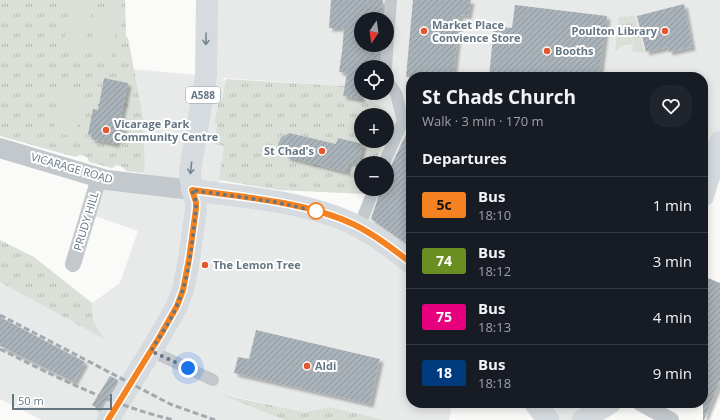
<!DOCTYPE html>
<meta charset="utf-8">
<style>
body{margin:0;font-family:"Open Sans",sans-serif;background:#20242c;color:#f1f3f6;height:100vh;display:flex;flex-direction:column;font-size:15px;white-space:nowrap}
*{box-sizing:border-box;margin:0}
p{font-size:13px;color:#9ea1a6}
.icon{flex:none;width:22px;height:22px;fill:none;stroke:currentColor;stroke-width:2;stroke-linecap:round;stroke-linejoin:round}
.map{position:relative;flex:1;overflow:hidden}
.drawer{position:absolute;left:406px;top:72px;width:302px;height:336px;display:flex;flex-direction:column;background:#171b24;border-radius:16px;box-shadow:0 2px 10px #0003}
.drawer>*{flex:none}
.badge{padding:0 8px;border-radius:3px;font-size:14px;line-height:26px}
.needle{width:26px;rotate:193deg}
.tools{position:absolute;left:354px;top:12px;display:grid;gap:8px}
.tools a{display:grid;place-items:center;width:40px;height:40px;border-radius:50%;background:#171b24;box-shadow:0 2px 10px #0003;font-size:20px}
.scale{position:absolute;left:12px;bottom:10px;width:100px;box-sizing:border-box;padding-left:4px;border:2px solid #657683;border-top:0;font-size:11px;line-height:14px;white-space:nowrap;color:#657683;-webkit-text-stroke:3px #fff;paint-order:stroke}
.you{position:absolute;width:20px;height:20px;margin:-10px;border:3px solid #fff;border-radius:50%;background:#1a73e8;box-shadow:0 0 0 6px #1a73e833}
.map>.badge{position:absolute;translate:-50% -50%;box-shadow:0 0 0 2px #fff}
h2{padding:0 16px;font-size:15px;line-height:36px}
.round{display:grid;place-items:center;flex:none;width:42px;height:42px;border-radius:16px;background:#20242c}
.overview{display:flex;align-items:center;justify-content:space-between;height:68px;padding:0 16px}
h1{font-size:19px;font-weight:700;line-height:30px}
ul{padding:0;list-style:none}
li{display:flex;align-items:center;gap:12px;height:56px;padding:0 16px;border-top:1px solid #363941}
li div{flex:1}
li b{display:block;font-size:15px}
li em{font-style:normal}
li .badge{min-width:44px;font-weight:700;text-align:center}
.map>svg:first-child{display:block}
.built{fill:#e8e9e9;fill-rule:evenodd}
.grass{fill:url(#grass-tufts)}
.pitch{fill:#dadfd7}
.building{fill:url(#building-hatch);filter:url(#shadow)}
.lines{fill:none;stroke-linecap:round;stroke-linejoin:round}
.pedestrian{stroke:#c3c8cc;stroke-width:12}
.minor{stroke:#c3c8cc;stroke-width:16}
.tertiary{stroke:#c3c8cc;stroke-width:20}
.secondary{stroke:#d6dbdf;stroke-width:22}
.primary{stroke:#d6dbdf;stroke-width:22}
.rail{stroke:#a2aab0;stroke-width:3;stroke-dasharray:6 3;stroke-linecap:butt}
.oneway{stroke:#768591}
.line-casing{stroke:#fff;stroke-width:9}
.line{stroke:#f58220;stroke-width:6}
.walk{stroke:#657683;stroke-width:4;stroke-dasharray:0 7.2}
.poi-dot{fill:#e4572e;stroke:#fff;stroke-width:1.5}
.stop-dot{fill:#fff;stroke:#f58220;stroke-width:2}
.labels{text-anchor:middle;stroke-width:4;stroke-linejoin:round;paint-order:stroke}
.shield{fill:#fff;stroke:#939fa8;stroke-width:1}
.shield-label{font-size:10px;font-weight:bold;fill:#657683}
.poi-label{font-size:11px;font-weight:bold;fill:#657683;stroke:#fff;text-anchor:start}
.street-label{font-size:11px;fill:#657683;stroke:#fff}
</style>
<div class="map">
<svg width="720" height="420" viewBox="0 0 720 420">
<defs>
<pattern id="grass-tufts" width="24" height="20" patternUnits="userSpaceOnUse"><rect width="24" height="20" fill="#dadfd7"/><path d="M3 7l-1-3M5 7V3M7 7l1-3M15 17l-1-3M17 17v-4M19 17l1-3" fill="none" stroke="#b4b9b4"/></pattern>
<pattern id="building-hatch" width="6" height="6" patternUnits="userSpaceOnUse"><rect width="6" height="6" fill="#aab3b9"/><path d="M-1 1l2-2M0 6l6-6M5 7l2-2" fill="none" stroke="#8e969c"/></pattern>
<filter id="shadow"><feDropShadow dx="3.5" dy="3.5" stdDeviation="1" flood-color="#0004"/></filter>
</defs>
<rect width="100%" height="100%" fill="#fafaf8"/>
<g class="built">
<path d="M207,0H720V142L703,196V77H411V403H452L449,420H385L330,407L304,412L226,395L284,420H42L0,399V282L103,338L93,321L92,303L120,283L138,231L95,216L107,180L146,185V174L144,173L145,163L143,118L133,69L206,76ZM361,19H387V45H361ZM361,67H387V93H361ZM222,78L344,86L343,96L367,99L391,115L387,127V141H383L376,163H387V189H367L360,227L218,193L224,146L214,144L217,123L214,122L219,99L222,100L226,81Z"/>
<path d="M535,403H610L583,420H559L543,413Z"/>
</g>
<g class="grass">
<path d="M0,0H125L126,37L128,38L143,118L145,163L144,173L126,171L123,167L116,165L112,168L89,162L87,157L80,155L75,157L0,136Z"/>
<path d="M635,16L645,53L632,51L633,44C625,43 620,47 615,52L619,17Z"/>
<path d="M226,79L345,86L343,96C366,99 374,99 391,115L387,127V115H361V141H383L376,163H361V189H367L365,194L279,190L219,180L224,146L214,144L217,123H214L219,99L222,100Z"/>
<path d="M0,240L34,257L92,303L93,321L104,339L0,282Z"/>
<path d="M223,395L304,412L330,407L385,420H284Z"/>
</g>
<g class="pitch">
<path d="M70,2L92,5L84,52L63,49Z"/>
<path d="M97,7L119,10L112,57L90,54Z"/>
<path d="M63,85L85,90L75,137L53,132Z"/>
</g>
<g class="building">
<path d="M331,0H383L381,19H361V45H379L377,61L370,60L369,67H361V99L343,96L347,73L339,72L342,52L344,28H329Z"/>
<path d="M413,0H471L468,16L460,15L453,77H406Z"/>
<path d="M684,4L692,47L669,52L668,47L646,52L637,16Z"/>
<path d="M515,5L607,16L599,77H489L494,26L512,28Z"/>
<path d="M104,78L128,83L119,127L124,128L122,139H117L116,144L91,139L92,135L88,134L93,109L98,110Z"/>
<path d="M411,124V247L371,219L381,189H387L388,169L391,166Z"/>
<path d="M289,133L336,144L338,138L363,144L358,165L349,162L346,172L286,157L287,155L279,149L278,144L281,138Z"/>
<path d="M703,276L720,283V381L704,420H703Z"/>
<path d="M0,317L85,362L74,382L0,346Z"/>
<path d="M256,330L380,359L370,404L234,373L238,357L249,359Z"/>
<path d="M110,376L118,380L100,410L92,405Z"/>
</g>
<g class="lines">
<g class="pedestrian">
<path d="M386,67L391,0"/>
<path d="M384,163L403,121L396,93L387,81"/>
<path d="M359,227L374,189"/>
<path d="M151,351L213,380"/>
</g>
<g class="minor">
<path d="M73,264L99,178"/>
<path d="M640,403L671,420"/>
</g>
<path class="tertiary" d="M0,148L107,180L192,190"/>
<g class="secondary">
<path d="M192,190C243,197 309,202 355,225C375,235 393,249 411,263"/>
<path d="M703,196L720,142"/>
<path d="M535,403L548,420"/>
<path d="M583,420L610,403"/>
</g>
<path class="primary" d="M108,420L160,336L177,306L183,290L189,259L196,209C196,196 190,186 190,171L206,76L207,0"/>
<g class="rail">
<path d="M0,315L170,404L215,420"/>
<path d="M0,349C56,377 113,406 174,420"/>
</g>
</g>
<defs><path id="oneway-shaft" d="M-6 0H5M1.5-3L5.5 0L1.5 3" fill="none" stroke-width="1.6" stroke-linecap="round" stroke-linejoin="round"/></defs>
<g class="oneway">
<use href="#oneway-shaft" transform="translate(206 39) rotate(91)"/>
<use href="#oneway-shaft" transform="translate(191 168) rotate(96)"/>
</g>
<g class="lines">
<g class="line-casing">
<path id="line" d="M108,420L160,336L177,306L183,290L189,259L196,209V202L192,190C244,197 307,202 355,225C375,235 393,249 411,263"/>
</g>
<use href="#line" class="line"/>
<path class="walk" d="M188,368L151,351C160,336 171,321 177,305C190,276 192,241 196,209V202L192,190L275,202L316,211"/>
</g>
<g class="poi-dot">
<circle cx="424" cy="31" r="4"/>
<circle cx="665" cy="31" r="4"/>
<circle cx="547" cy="51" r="4"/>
<circle cx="106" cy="130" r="4"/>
<circle cx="322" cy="151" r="4"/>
<circle cx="205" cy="265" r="4"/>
<circle cx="307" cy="366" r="4"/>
</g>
<circle class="stop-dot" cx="316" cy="211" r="8"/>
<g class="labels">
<rect class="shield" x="186" y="87" width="34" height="16" rx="3"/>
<g class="shield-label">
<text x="203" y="99">A588</text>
</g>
<g class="poi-label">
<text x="432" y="29">Market Place<tspan x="432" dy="13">Convience Store</tspan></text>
<text x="657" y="35" text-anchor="end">Poulton Library</text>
<text x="555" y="55">Booths</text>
<text x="114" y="128">Vicarage Park<tspan x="114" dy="13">Community Centre</tspan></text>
<text x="314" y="155" text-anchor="end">St Chad's</text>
<text x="213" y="269">The Lemon Tree</text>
<text x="315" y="370">Aldi</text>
</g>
<g class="street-label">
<text transform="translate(72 168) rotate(16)" y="4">VICARAGE ROAD</text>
<text transform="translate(86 221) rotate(-73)" y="4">PRUDY HILL</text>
</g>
</g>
</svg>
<div class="tools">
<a><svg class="needle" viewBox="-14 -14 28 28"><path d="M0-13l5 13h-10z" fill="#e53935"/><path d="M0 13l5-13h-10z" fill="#9ea1a6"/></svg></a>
<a><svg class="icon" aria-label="locate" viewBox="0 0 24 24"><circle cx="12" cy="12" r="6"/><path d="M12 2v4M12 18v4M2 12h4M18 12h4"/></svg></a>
<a>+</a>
<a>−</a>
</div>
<div class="scale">50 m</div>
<div class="you" style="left:188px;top:368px"></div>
<section class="drawer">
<div class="overview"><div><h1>St Chads Church</h1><p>Walk · 3 min · 170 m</p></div><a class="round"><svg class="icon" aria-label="heart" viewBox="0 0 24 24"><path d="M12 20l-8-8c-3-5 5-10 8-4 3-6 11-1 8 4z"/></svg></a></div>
<h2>Departures</h2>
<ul>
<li><span class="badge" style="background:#f58220;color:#111">5c</span><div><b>Bus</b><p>18:10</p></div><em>1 min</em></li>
<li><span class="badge" style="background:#6b8e23;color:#fff">74</span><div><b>Bus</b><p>18:12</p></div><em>3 min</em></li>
<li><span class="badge" style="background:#e6007e;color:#fff">75</span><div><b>Bus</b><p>18:13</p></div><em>4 min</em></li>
<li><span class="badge" style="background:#003b80;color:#fff">18</span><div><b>Bus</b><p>18:18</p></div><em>9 min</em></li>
</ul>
</section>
</div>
